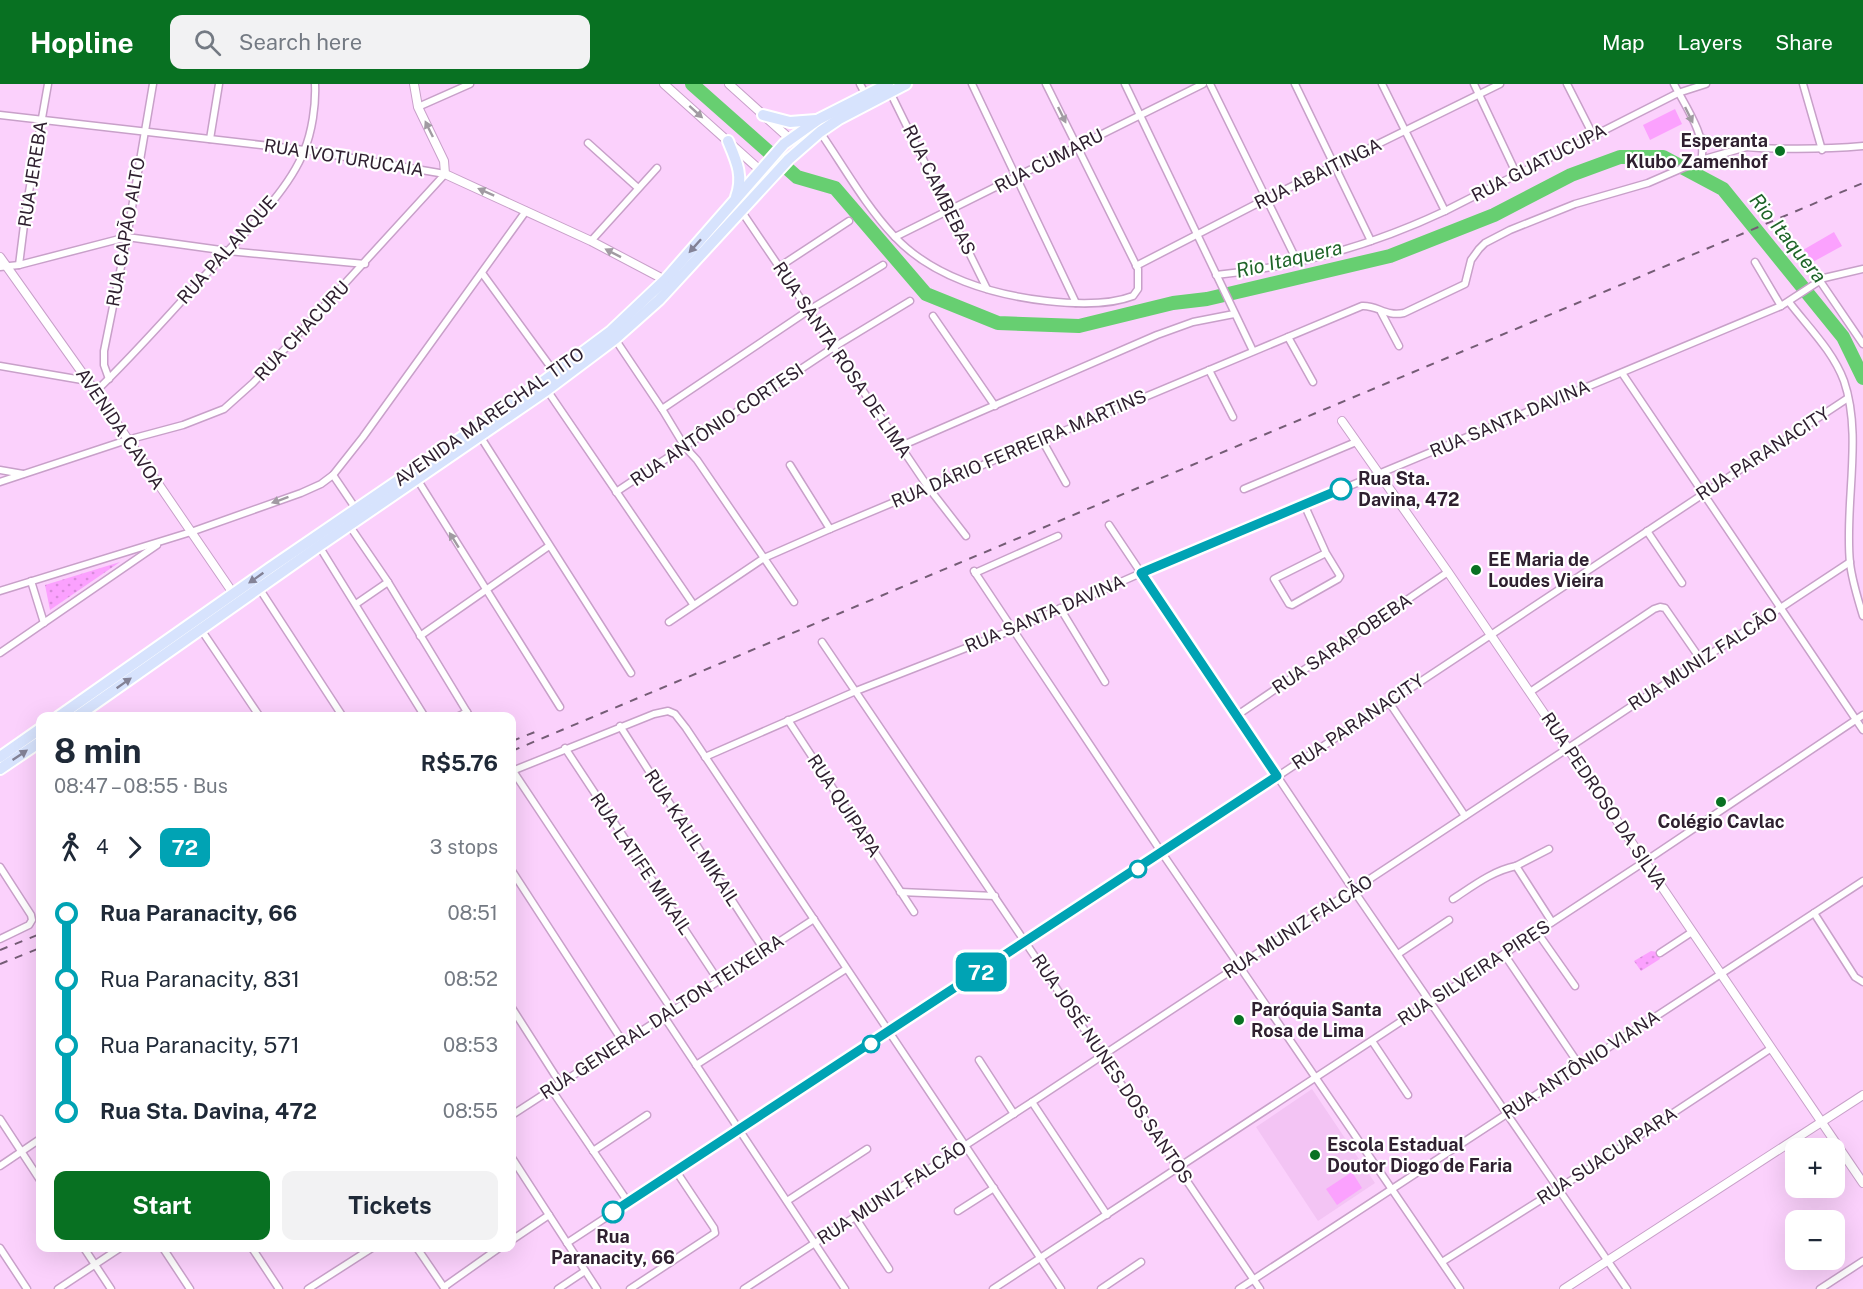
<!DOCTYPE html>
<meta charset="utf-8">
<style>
body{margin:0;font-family:"Public Sans",sans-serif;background:#f2f2f3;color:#1f2937;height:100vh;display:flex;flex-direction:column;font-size:22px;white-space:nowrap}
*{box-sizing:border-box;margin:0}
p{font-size:20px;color:#747a83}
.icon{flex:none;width:33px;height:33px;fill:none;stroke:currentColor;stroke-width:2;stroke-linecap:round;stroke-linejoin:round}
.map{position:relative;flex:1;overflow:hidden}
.drawer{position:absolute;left:36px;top:628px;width:480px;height:540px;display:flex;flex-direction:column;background:#fff;border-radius:12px;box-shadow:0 6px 24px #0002}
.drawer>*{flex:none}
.badge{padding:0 12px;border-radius:9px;font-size:21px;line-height:39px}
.fabs{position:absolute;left:1785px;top:1054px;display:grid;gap:12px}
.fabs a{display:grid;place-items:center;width:60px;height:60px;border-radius:12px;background:#fff;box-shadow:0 6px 24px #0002;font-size:30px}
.map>.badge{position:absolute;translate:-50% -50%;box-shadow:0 0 0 3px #fff}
.legs{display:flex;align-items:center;gap:9px;height:66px;padding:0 18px;font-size:20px}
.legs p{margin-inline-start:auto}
.headline{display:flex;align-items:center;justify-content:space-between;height:102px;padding:0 18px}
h1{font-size:33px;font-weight:700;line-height:45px}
.action{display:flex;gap:12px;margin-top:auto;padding:12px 18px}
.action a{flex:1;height:69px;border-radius:12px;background:#087122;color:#fff;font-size:24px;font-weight:700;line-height:69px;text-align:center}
.action a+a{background:#f2f2f3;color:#1f2937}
ul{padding:0 18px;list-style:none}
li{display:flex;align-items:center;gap:21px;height:66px;font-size:22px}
li i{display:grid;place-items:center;width:9px;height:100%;margin:0 8px;background:currentColor}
li i::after{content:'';width:15px;height:15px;margin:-8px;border:4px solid;border-radius:50%;background:#fff}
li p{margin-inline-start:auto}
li:first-child i{background:linear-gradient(#0000 50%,currentColor 0)}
li:last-child i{background:linear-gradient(currentColor 50%,#0000 0)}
header{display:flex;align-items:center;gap:36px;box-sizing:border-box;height:84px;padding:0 30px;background:#087122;color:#fff}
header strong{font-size:28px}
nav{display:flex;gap:33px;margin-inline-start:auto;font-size:21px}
.search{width:420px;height:54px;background:#f2f2f3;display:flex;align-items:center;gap:15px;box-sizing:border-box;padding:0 21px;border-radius:12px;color:#747a83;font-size:22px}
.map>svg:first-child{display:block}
.built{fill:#f3c4f4}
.green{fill:#fba1fe}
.park{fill:url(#park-dots)}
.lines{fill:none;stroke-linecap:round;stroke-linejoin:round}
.river{stroke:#67cf71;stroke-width:14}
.minor-casing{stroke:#c8a0c9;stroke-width:9}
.tertiary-casing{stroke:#c8a0c9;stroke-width:10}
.primary-casing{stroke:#fff;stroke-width:14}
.minor{stroke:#fff;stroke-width:6}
.tertiary{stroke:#fff;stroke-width:8}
.primary{stroke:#d7e3fd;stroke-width:10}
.rail{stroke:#745c75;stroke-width:2;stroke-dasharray:8 8;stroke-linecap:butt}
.oneway{fill:#a19ba2}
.oneway2{fill:#838296}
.line-1-casing{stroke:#fff;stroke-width:14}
.line-1{stroke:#00a3b4;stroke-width:9}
.poi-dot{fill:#087122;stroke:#fff;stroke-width:2}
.stop-1-dot{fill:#fff;stroke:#00a3b4;stroke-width:3}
.labels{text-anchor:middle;stroke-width:4.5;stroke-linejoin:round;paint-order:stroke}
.poi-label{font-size:18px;font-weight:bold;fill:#2f2030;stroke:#fff;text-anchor:start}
.street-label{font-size:18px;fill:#2f2030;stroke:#fff}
.stop-label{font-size:18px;font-weight:bold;fill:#2f2030;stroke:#fff;text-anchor:start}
.water-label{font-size:20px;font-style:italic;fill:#1e6428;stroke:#fff}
</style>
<header>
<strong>Hopline</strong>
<div class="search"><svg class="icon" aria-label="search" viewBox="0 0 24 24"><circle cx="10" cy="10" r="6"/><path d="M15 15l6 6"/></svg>Search here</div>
<nav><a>Map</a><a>Layers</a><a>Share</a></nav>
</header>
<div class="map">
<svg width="1863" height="1205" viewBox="0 0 1863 1205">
<defs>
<pattern id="park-dots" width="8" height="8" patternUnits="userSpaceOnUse" patternTransform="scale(1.5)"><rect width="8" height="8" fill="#fba1fe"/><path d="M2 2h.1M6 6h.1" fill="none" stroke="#d78ada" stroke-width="1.8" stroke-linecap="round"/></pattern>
</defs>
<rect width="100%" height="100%" fill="#fbd1fc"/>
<path class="built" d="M1312,1005L1375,1099L1318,1137L1256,1043Z"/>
<g class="green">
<path d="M1675,25L1682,40L1650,56L1643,41Z"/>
<path d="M1834,148L1842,162L1811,179L1803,166Z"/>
<path d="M1352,1088L1362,1104L1337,1121L1326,1105Z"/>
</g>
<g class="park">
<path d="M120,478L50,526L45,501Z"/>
<path d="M1651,867L1658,868L1660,875L1641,887L1634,877Z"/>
</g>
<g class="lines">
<path class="river" d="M692,0L797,93L835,104L926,210L998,239L1079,242L1173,219L1207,215L1390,172L1494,131L1571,91L1620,73H1663L1723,105L1843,253L1863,294"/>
<g class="minor-casing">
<g id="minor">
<path d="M860,0L867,13"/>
<path d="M972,0L1076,219"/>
<path d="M1125,0L1253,267"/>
<path d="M1210,0L1297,177"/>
<path d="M1295,0L1371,157"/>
<path d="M1382,0L1445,127"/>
<path d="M1474,0L1517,91"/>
<path d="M1567,0L1593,51"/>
<path d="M1674,0C1684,20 1708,54 1701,76"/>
<path d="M1803,0L1822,66"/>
<path d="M890,8L987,205"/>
<path d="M418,23L470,0"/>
<path d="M0,31L305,66L445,90L294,255L253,299L224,325L183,341L127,356L0,398"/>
<path d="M820,48C844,83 865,121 894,152C932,193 993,211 1047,217C1074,220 1107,222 1133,212L1138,205V185L1046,0"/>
<path d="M1700,53C1725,69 1831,65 1863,62"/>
<path d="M210,55L219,0"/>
<path d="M588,59L638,104"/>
<path d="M742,128L928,403L966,452"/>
<path d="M895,153L1203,0"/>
<path d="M591,157L657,84"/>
<path d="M1755,178L1781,222"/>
<path d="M19,181L26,125L48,0"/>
<path d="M1136,182L1266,115L1500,0"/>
<path d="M0,183L19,181L127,153L228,167L365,180"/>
<path d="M779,183L849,137"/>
<path d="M482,189L555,289"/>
<path d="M1216,191C1295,183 1373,161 1445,127L1678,9L1706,0"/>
<path d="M1820,197L1863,260"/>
<path d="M1789,218C1808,243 1833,267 1844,297C1863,352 1844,421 1850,479C1852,497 1858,515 1863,532"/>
<path d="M1381,228L1399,262"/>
<path d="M933,232L995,322"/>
<path d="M1288,253L1313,298"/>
<path d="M615,255L662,325L685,363L697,376L794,518"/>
<path d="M0,282L88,297"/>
<path d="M1209,286L1233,333"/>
<path d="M1622,289L1863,646"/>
<path d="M109,295L104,281V267L127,153L153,0"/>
<path d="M547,306L693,520"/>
<path d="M95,308C135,270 171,228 208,188C238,155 288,109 304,67C312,48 316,21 315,0"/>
<path d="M662,325L809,226L883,181"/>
<path d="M480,352L631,589"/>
<path d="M1042,356L1066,399"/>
<path d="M901,362L1157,251L1193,238L1234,230"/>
<path d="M790,381L830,445"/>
<path d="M0,386L23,390"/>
<path d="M333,391L356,425"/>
<path d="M417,395L560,623"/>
<path d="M1244,405L1356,358"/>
<path d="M616,408L834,263L910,217"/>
<path d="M1304,420L1326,469L1340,492L1338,495L1292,521L1289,520L1274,495L1326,469"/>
<path d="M349,441L388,498L470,633"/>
<path d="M1109,441L1354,807L1627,1205"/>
<path d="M1647,447L1682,499"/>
<path d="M319,462L425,633"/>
<path d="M974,487L1162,769L1460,1205"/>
<path d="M975,489L1058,452"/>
<path d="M31,497L44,539"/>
<path d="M259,504L343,633"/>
<path d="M0,507L191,448L301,409L321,400L333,391L363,353L526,127"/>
<path d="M356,520L388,498"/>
<path d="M1060,524L1105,598"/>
<path d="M669,538L764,474L830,445L1362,222C1378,221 1385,233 1404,229L1465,200L1471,176L1479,165L1485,159L1510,146L1575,120L1648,99L1701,76L1750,62"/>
<path d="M200,544L260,633"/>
<path d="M420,552L549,462"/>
<path d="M822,558L1260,1205"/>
<path d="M0,569L157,461"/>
<path d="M1530,608L1654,525L1660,523L1665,524L1701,576"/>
<path d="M1389,618L1465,732"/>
<path d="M1236,632L1448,488"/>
<path d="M457,633L467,628"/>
<path d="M788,636L914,828"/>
<path d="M620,642L764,866"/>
<path d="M565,664L718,896"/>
<path d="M705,673L856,607L1012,546L1141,489L1781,222L1824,194L1863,185"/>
<path d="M512,687L654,630L668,627L675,630L686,644L1061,1205"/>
<path d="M513,687L672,926"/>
<path d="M1516,782L1549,765"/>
<path d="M0,783L31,831L32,836L29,841L0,855"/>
<path d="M512,787L623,958"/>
<path d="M900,808L995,812"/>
<path d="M1453,815C1473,802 1492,787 1516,782L1552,838"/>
<path d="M1814,829L1855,893L1863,898"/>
<path d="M1537,848L1575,902"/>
<path d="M1660,869L1692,848"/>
<path d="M1398,870L1449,836"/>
<path d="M1504,870L1580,982"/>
<path d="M512,924L560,999"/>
<path d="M663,931L845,1205"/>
<path d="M1372,957L1408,1011"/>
<path d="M979,976L1014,1030"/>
<path d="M696,981L846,885"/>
<path d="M551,1005L628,1118"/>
<path d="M1032,1018L1107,1131"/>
<path d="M512,1031L814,835"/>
<path d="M0,1035L40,1096"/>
<path d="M593,1067L647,1031"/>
<path d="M512,1074L597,1205"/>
<path d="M0,1082L40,1055"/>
<path d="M787,1117L867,1065"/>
<path d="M958,1127L994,1104"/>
<path d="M855,1133L889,1185"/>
<path d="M512,1156L549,1131"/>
<path d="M567,1159L1162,769L1848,314"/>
<path d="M0,1164L27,1205"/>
<path d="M84,1164L111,1205"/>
<path d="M163,1164L190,1205"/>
<path d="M252,1164L279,1205"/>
<path d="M417,1164L445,1205"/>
<path d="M1442,1178L1558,1105L1770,965"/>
<path d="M444,1203L499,1164"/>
<path d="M58,1205L120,1164"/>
<path d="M308,1205L372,1164"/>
<path d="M558,1205L585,1187"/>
<path d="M630,1205L715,1149L714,1144L676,1087"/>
<path d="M744,1205L1032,1018L1850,478"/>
<path d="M993,1205L1644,778L1863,631"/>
<path d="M1101,1205L1141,1178"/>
<path d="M1239,1205L1863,797"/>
<path d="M1820,1205L1863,1177"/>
</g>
</g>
<g class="tertiary-casing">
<g id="tertiary">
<path d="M414,0L418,23L444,77L445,90L591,157L665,196"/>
<path d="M664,0L771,96"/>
<path d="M729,0L790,55"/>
<path d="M0,173L88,297L235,512"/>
<path d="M1342,337L1448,488L1863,1099"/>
<path d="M1564,1205L1863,1011"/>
</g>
</g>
<g class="primary-casing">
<g id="primary">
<path d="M763,31L790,38L816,36"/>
<path d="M728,57C736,76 744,92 736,113"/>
<path d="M58,633L270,484L544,297L611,247L665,196L784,60L819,35L888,0"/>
<path d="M76,633L319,462L547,306L615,255L659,216L789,75L820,48L839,35L906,0"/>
<path d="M0,673L40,645"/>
<path d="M0,685L40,658"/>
</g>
</g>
<use href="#minor" class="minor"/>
<use href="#tertiary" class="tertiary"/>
<use href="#primary" class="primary"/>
<g class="rail">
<path d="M512,657L540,646"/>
<path d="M512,667L1863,99"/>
<path d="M0,866L40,850"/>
<path d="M0,880L40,864"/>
</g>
</g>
<defs><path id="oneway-solid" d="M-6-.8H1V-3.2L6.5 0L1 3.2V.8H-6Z" transform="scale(1.5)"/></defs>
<g class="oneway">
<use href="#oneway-solid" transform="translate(696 28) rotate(42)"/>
<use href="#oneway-solid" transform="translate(1062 31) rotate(64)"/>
<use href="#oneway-solid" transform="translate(1689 31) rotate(64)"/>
<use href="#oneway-solid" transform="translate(429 45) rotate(-116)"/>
<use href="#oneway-solid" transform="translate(486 108) rotate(-156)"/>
<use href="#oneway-solid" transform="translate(613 169) rotate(-153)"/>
<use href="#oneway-solid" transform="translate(280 416) rotate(160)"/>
<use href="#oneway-solid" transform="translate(454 456) rotate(-122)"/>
</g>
<g class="oneway2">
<use href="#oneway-solid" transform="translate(695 162) rotate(132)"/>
<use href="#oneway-solid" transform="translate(256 494) rotate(145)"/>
<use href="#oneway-solid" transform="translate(124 599) rotate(-35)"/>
<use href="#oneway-solid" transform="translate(20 671) rotate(-34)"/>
</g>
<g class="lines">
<g class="line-1-casing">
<path id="line-1" d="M613,1128L1277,692L1141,489L1341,405"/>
</g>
<use href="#line-1" class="line-1"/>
</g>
<g class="poi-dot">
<circle cx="1780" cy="67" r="6"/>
<circle cx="1476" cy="486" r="6"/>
<circle cx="1721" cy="718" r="6"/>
<circle cx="1239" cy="936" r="6"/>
<circle cx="1315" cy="1071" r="6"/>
</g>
<g class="stop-1-dot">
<circle cx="1341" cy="405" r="10"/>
<circle cx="1138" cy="785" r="8"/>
<circle cx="871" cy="960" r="8"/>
<circle cx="613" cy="1128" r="10"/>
</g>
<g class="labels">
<g class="poi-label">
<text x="1768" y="63" text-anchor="end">Esperanta<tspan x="1768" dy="21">Klubo Zamenhof</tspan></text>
<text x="1488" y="482">EE Maria de<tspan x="1488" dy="21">Loudes Vieira</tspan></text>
<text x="1721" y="744" text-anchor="middle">Colégio Cavlac</text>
<text x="1251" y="932">Paróquia Santa<tspan x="1251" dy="21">Rosa de Lima</tspan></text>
<text x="1327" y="1067">Escola Estadual<tspan x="1327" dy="21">Doutor Diogo de Faria</tspan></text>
</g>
<g class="street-label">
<text transform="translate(344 74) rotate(9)" y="6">RUA IVOTURUCAIA</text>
<text transform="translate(1049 77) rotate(-27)" y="6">RUA CUMARU</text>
<text transform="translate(1539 79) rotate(-27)" y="6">RUA GUATUCUPA</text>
<text transform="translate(33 90) rotate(-81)" y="6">RUA JEREBA</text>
<text transform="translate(1318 90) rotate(-26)" y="6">RUA ABAITINGA</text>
<text transform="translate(939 106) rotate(64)" y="6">RUA CAMBEBAS</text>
<text transform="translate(126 148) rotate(-80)" y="6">RUA CAPÃO ALTO</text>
<text transform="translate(227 166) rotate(-48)" y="6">RUA PALANQUE</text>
<text transform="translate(302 247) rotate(-47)" y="6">RUA CHACURU</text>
<text transform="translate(842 276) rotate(56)" y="6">RUA SANTA ROSA DE LIMA</text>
<text transform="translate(489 333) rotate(-35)" y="6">AVENIDA MARECHAL TITO</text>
<text transform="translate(1510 335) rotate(-23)" y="6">RUA SANTA DAVINA</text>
<text transform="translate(717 341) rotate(-34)" y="6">RUA ANTÔNIO CORTESI</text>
<text transform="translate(120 345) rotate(56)" y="6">AVENIDA CAVOA</text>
<text transform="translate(1019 365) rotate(-23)" y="6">RUA DÁRIO FERREIRA MARTINS</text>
<text transform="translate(1763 370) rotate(-33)" y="6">RUA PARANACITY</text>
<text transform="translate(1045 530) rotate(-23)" y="6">RUA SANTA DAVINA</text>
<text transform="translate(1342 560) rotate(-34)" y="6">RUA SARAPOBEBA</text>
<text transform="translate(1703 575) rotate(-33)" y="6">RUA MUNIZ FALCÃO</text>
<text transform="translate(1358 638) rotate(-34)" y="6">RUA PARANACITY</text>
<text transform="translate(1604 717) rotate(56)" y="6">RUA PEDROSO DA SILVA</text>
<text transform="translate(844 722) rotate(57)" y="6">RUA QUIPAPA</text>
<text transform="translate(692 754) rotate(57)" y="6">RUA KALIL MIKAIL</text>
<text transform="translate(641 780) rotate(56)" y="6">RUA LATIFE MIKAIL</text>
<text transform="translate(1298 843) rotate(-33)" y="6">RUA MUNIZ FALCÃO</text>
<text transform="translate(1474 889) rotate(-33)" y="6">RUA SILVEIRA PIRES</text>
<text transform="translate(662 933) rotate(-33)" y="6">RUA GENERAL DALTON TEIXEIRA</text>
<text transform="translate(1581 981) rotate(-33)" y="6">RUA ANTÔNIO VIANA</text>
<text transform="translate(1112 985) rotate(56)" y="6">RUA JOSÉ NUNES DOS SANTOS</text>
<text transform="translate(1607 1072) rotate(-33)" y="6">RUA SUACUAPARA</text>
<text transform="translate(892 1109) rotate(-33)" y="6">RUA MUNIZ FALCÃO</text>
</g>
<g class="stop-label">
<text x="1358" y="401">Rua Sta.<tspan x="1358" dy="21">Davina, 472</tspan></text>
<text x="613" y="1159" text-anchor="middle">Rua<tspan x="613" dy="21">Paranacity, 66</tspan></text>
</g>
<g class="water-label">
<text transform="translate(1788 154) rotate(51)" y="7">Rio Itaquera</text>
<text transform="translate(1289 175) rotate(-13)" y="7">Rio Itaquera</text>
</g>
</g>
</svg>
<div class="fabs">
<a>+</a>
<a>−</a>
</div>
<b class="badge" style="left:981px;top:888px;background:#00a3b4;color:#fff">72</b>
<section class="drawer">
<div class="headline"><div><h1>8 min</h1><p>08:47 – 08:55 · Bus</p></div><b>R$5.76</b></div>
<div class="legs"><svg class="icon" aria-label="walk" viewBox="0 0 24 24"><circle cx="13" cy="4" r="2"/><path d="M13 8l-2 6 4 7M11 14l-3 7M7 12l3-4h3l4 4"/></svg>4<svg class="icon" aria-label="forward" viewBox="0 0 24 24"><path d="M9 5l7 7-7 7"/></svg><b class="badge" style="background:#00a3b4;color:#fff">72</b><p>3 stops</p></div>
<ul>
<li><i style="color:#00a3b4"></i><b>Rua Paranacity, 66</b><p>08:51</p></li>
<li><i style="color:#00a3b4"></i><span>Rua Paranacity, 831</span><p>08:52</p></li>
<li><i style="color:#00a3b4"></i><span>Rua Paranacity, 571</span><p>08:53</p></li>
<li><i style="color:#00a3b4"></i><b>Rua Sta. Davina, 472</b><p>08:55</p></li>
</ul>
<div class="action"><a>Start</a><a>Tickets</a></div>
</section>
</div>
